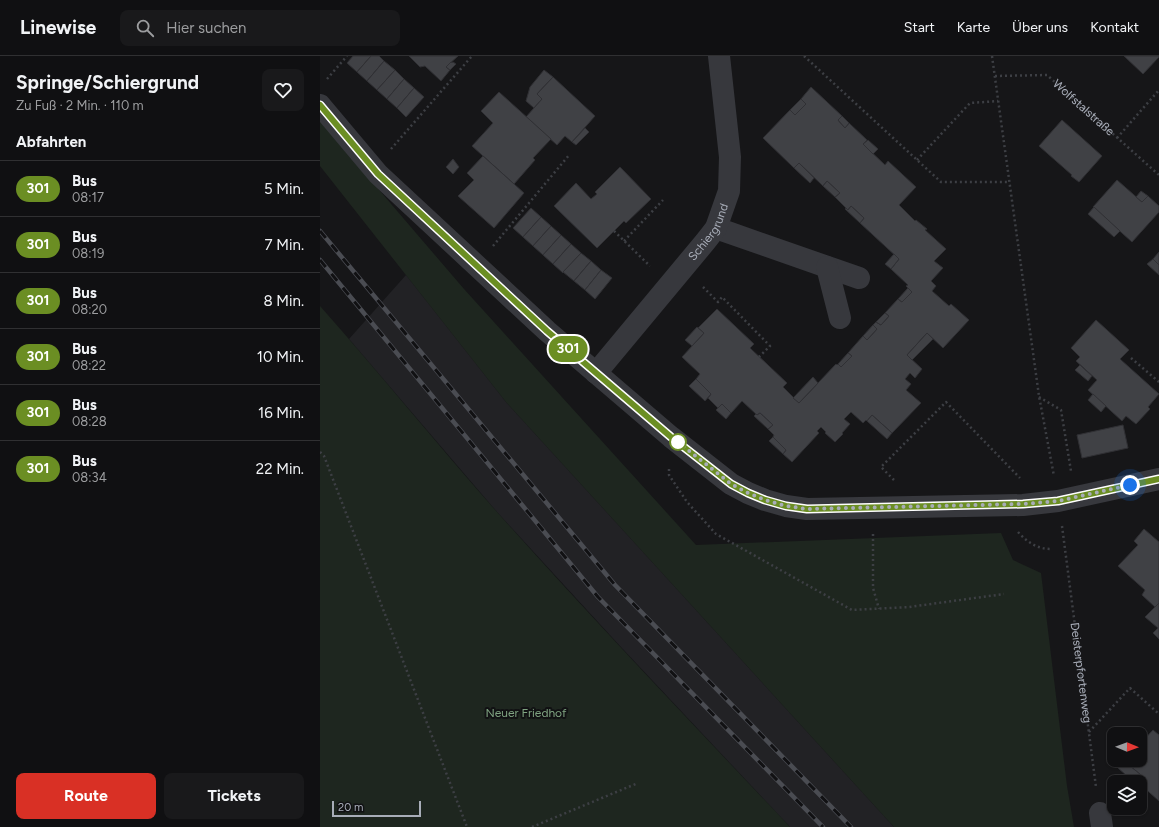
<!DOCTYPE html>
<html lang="de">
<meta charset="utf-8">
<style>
body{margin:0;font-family:Figtree,sans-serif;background:#19191b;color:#f1f3f6;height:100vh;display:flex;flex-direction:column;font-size:15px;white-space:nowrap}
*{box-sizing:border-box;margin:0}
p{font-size:13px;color:#9c9d9f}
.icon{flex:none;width:22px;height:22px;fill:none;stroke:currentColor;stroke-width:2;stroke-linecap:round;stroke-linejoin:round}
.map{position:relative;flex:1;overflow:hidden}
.sheet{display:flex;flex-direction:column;background:#101012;width:320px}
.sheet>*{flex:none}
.badge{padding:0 8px;border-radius:13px;font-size:14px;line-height:26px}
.needle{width:26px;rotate:91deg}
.tools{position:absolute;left:787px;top:671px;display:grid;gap:8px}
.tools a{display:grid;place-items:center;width:40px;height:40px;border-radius:8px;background:#101012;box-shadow:0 1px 3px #0004,0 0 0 1px #303032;font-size:20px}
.scale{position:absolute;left:12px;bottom:10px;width:89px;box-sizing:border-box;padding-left:4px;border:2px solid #a8adb8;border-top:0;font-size:11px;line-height:14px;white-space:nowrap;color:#a8adb8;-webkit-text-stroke:3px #111113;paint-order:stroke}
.you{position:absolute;width:20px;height:20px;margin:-10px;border:3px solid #fff;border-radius:50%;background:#1a73e8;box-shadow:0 0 0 6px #1a73e833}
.map>.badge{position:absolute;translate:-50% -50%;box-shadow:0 0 0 2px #fff}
h2{padding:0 16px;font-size:15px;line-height:36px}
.round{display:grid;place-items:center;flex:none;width:42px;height:42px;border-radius:8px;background:#19191b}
.summary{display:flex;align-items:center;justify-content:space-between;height:68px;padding:0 16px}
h1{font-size:19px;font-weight:700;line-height:30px}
.cta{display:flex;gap:8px;margin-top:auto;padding:8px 16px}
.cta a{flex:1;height:46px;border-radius:8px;background:#d93025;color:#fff;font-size:16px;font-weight:700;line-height:46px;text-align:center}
.cta a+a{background:#19191b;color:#f1f3f6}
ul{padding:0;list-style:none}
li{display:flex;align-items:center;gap:12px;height:56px;padding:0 16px;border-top:1px solid #303032}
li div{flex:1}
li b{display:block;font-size:15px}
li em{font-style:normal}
li .badge{min-width:44px;font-weight:700;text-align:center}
header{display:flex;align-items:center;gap:24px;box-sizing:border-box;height:56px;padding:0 20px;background:#101012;border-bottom:1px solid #303032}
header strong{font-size:19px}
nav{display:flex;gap:22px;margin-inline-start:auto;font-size:14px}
.search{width:280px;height:36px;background:#19191b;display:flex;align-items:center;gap:10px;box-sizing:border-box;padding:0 14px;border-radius:8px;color:#9c9d9f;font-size:15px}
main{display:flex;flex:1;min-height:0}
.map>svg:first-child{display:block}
.built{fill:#222225}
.green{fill:#1e261f}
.building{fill:#404145;stroke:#303034}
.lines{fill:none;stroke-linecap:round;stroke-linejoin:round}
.path{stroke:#3d3f44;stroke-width:2.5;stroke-dasharray:2 3;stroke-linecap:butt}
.minor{stroke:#37383d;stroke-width:22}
.rail-casing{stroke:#4a4c52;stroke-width:4.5}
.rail{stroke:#111113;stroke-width:3;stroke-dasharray:9;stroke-linecap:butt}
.line-casing{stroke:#fff;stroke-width:9}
.line{stroke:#6b8e23;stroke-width:6}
.walk{stroke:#a8adb8;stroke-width:4;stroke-dasharray:0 7.2}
.stop-dot{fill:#fff;stroke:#6b8e23;stroke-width:2}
.labels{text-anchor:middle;stroke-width:4;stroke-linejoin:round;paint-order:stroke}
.street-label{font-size:12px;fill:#a8adb8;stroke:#111113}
.park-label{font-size:12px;fill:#7fa381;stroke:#111113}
</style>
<header>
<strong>Linewise</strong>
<div class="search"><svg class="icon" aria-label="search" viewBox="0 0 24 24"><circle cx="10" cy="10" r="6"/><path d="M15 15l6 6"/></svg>Hier suchen</div>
<nav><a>Start</a><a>Karte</a><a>Über uns</a><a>Kontakt</a></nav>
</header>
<main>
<section class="sheet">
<div class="summary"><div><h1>Springe/Schiergrund</h1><p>Zu Fuß · 2 Min. · 110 m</p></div><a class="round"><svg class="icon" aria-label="heart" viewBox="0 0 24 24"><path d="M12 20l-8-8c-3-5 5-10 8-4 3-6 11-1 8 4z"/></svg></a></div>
<h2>Abfahrten</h2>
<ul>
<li><span class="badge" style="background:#6b8e23;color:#fff">301</span><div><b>Bus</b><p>08:17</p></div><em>5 Min.</em></li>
<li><span class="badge" style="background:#6b8e23;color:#fff">301</span><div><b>Bus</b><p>08:19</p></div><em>7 Min.</em></li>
<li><span class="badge" style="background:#6b8e23;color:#fff">301</span><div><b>Bus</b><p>08:20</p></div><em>8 Min.</em></li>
<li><span class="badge" style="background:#6b8e23;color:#fff">301</span><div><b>Bus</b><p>08:22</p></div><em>10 Min.</em></li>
<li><span class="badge" style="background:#6b8e23;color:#fff">301</span><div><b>Bus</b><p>08:28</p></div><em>16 Min.</em></li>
<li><span class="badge" style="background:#6b8e23;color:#fff">301</span><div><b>Bus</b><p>08:34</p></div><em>22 Min.</em></li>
</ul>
<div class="cta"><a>Route</a><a>Tickets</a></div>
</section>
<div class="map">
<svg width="839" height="771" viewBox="0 0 839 771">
<rect width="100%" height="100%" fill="#161618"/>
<path class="built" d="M86,219L186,346L574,771H470L300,590L177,456L29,283Z"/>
<g class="green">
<path d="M0,65L144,233L376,489L681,477L693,504L721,517L747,730L754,771H574L186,346L0,110Z"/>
<path d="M0,250C60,318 117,388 177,456C272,563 372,667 470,771H0Z"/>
</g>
<g class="building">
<path d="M33,0H51L37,16L27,7Z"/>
<path d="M51,0H59L64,5L47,25L37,16Z"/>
<path d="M89,0H138L126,11L130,14L121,25L105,10L100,11Z"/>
<path d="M804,0H839V1L823,18Z"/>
<path d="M64,5L75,14L57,34L47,25Z"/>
<path d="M131,6L132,7L133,6L136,8L130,14L126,11Z"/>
<path d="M75,14L84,23L67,43L57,34Z"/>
<path d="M224,14L233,21L217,38L222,43L214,52L206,45L210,31Z"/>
<path d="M233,21L275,60L252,86L245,80L237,89L206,61L222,43L217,38Z"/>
<path d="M84,23L94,32L77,52L67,43Z"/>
<path d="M491,31L522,60L518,64L525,72L529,67L547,84L543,88L565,109L568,105L596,131L579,149L595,165L596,164L607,173L605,174L626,193L614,205L623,212L611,225L616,230L612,235L629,250L631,248L649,264L623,292L607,277L587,299L602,313L595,322L590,317L585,323L591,328L586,334L601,347L572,377L552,359L547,365L546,364L543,367L531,356L524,363L530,368L522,377L523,378L515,386L505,377L506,376L501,371L497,375L499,377L472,406L463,398L466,394L453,381L454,379L448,373L453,369L440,357L437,359L422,345L411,357L402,348L398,352L388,342L391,338L376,323L380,318L362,301L384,277L378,272L397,253L434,288L430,292L467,327L463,331L479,347L516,308L517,309L518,308L521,311L532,300L528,297L543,280L547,284L557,273L553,269L556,266L561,269L569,260L565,257L578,243L582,246L592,236L586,230L588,229L571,213L579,203L540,167L544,162L531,150L528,154L515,141L520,137L507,125L503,130L479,107L474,112L443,82L470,54L475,59L486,48L481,43Z"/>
<path d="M94,32L104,41L86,61L77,52Z"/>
<path d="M179,36L231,83L213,102L215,104L194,128L152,90L173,67L161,55Z"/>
<path d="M481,43L486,48L475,59L470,54Z"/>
<path d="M522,60L529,67L525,72L518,64Z"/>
<path d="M742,64L782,100L759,126L751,120L752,119L719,90Z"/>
<path d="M265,72L269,76L256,89L252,86Z"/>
<path d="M548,84L558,93L553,98L543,88Z"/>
<path d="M163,100L204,137L174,172L138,140L154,124L147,117Z"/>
<path d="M133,103L139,111L133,118L126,111Z"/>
<path d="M479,107L494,122L490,127L474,112Z"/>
<path d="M300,111L331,143L306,167L304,165L277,192L234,150L256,127L271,143L277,138L275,136Z"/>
<path d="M797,124L822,146L828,140L839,150V156L812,186L773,151Z"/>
<path d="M507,125L520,137L515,141L503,130Z"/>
<path d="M821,135L828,140L822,146L816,141Z"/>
<path d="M531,150L544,162L540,167L525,153L526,152L528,154Z"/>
<path d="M774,151L800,175L794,181L768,158Z"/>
<path d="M211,152L221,161L203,181L193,172Z"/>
<path d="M221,161L231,170L213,190L203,181Z"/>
<path d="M231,170L241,179L223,199L213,190Z"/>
<path d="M241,179L251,188L233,208L223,199Z"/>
<path d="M251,188L261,197L243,217L233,208Z"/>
<path d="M839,196V209L833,203Z"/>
<path d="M261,197L271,205L254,225L243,216Z"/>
<path d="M574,198L579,203L571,213L565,208Z"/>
<path d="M833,203L839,209V219L827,208Z"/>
<path d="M271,205L281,214L265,234L254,225Z"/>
<path d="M281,214L292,222L275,243L265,234Z"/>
<path d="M588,232L592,236L582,246L578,243Z"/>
<path d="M565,257L569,260L561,269L556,266Z"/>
<path d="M776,264L809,294L800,303L839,338L828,351L830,353L816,368L806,360L802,365L768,334L777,324L756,305L760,301L751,292Z"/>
<path d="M553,269L557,273L547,284L543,280Z"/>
<path d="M377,271L384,277L372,290L365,284Z"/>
<path d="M607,277L613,283L592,304L587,299Z"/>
<path d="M528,297L532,300L521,311L518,308Z"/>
<path d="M760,309L772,320L768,325L755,314Z"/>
<path d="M493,321L498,327L479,347L473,342Z"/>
<path d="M376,323L391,338L385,345L369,330Z"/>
<path d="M773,338L786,350L781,356L768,344Z"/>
<path d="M402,348L411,357L406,363L396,354Z"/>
<path d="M440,357L453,369L448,373L434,360L436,358L437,359Z"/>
<path d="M552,359L572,377L567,383L547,365Z"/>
<path d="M803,369L808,392L762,402L757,379Z"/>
<path d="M453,381L466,394L463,398L449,385Z"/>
<path d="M824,473L839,486V547L835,551L822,539L825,534L798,510L818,489L814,485Z"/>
<path d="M839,547V583L833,577L838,572L825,561Z"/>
<path d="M833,674L839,679V745L820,728V726L816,724L821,719L804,705L820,704V688Z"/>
<path d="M804,705L821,719L816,724L817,725L816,726H814L798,712Z"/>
</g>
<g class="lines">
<g class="path">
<path d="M484,0L621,126H689"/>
<path d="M672,0L719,340L734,420"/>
<path id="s1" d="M675,20L727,19L839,119"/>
<path d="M7,23L27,0"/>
<path d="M797,82L839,34"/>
<path d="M71,93L152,0"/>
<path d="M597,104L650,47L678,45"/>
<path d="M294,175L330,210"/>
<path d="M304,185L343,144"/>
<path d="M173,190L250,98"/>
<path d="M383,231L398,246L402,241L450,290L439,301"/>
<path d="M811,302L839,326"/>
<path d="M719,341L741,354L751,415"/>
<path d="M0,396L4,400L147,771"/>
<path d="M349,413V419L367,446L396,478L532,554L589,551L684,538"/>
<path d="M574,424L561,411L626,346L700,422"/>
<path id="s2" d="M742,470L776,731"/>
<path d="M698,476C707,486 717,493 731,493"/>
<path d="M553,478V532L559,553"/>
<path d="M769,676L810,632L839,658"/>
<path d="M212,771L318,727"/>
</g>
<g class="minor">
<path d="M0,49L58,118L227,275L351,381L411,428L428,437L445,444L466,450L487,453L703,449L738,445L839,423"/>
<path d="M396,172L539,222"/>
<path d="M507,211L520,262"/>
<path id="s3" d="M276,317L385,186L396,172L409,135L410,101L399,0"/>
<path d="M780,757L782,771"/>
</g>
<g class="rail-casing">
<g id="rail">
<path d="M0,175L295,529L531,771"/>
<path d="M0,204L278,541L503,771"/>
</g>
</g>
<use href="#rail" class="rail"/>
</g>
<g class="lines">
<g class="line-casing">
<path id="line" d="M0,49L58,118L227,275L351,381L411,428L428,437L445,444L466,450L487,453L703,448L738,445L839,423"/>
</g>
<use href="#line" class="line"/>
<path class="walk" d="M358,386L411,428L428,437L445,444L466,450L487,453L703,448L738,445L810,429"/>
</g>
<circle class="stop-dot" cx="358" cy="386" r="8"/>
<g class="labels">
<g class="street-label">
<text dy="4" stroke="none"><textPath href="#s1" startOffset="101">Wolfstalstraße</textPath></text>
<text dy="4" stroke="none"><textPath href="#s3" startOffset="181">Schiergrund</textPath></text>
<text dy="4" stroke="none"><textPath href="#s2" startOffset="148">Deisterpfortenweg</textPath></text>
</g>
<g class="park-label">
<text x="206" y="661">Neuer Friedhof</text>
</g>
</g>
</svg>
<div class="tools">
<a><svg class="needle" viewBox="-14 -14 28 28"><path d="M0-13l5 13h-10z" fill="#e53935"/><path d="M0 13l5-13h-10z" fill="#9c9d9f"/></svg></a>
<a><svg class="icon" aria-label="layers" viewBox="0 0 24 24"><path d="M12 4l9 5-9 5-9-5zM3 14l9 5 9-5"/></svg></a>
</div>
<div class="scale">20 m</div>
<div class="you" style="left:810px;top:429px"></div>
<b class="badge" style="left:248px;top:293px;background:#6b8e23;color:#fff">301</b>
</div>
</main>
